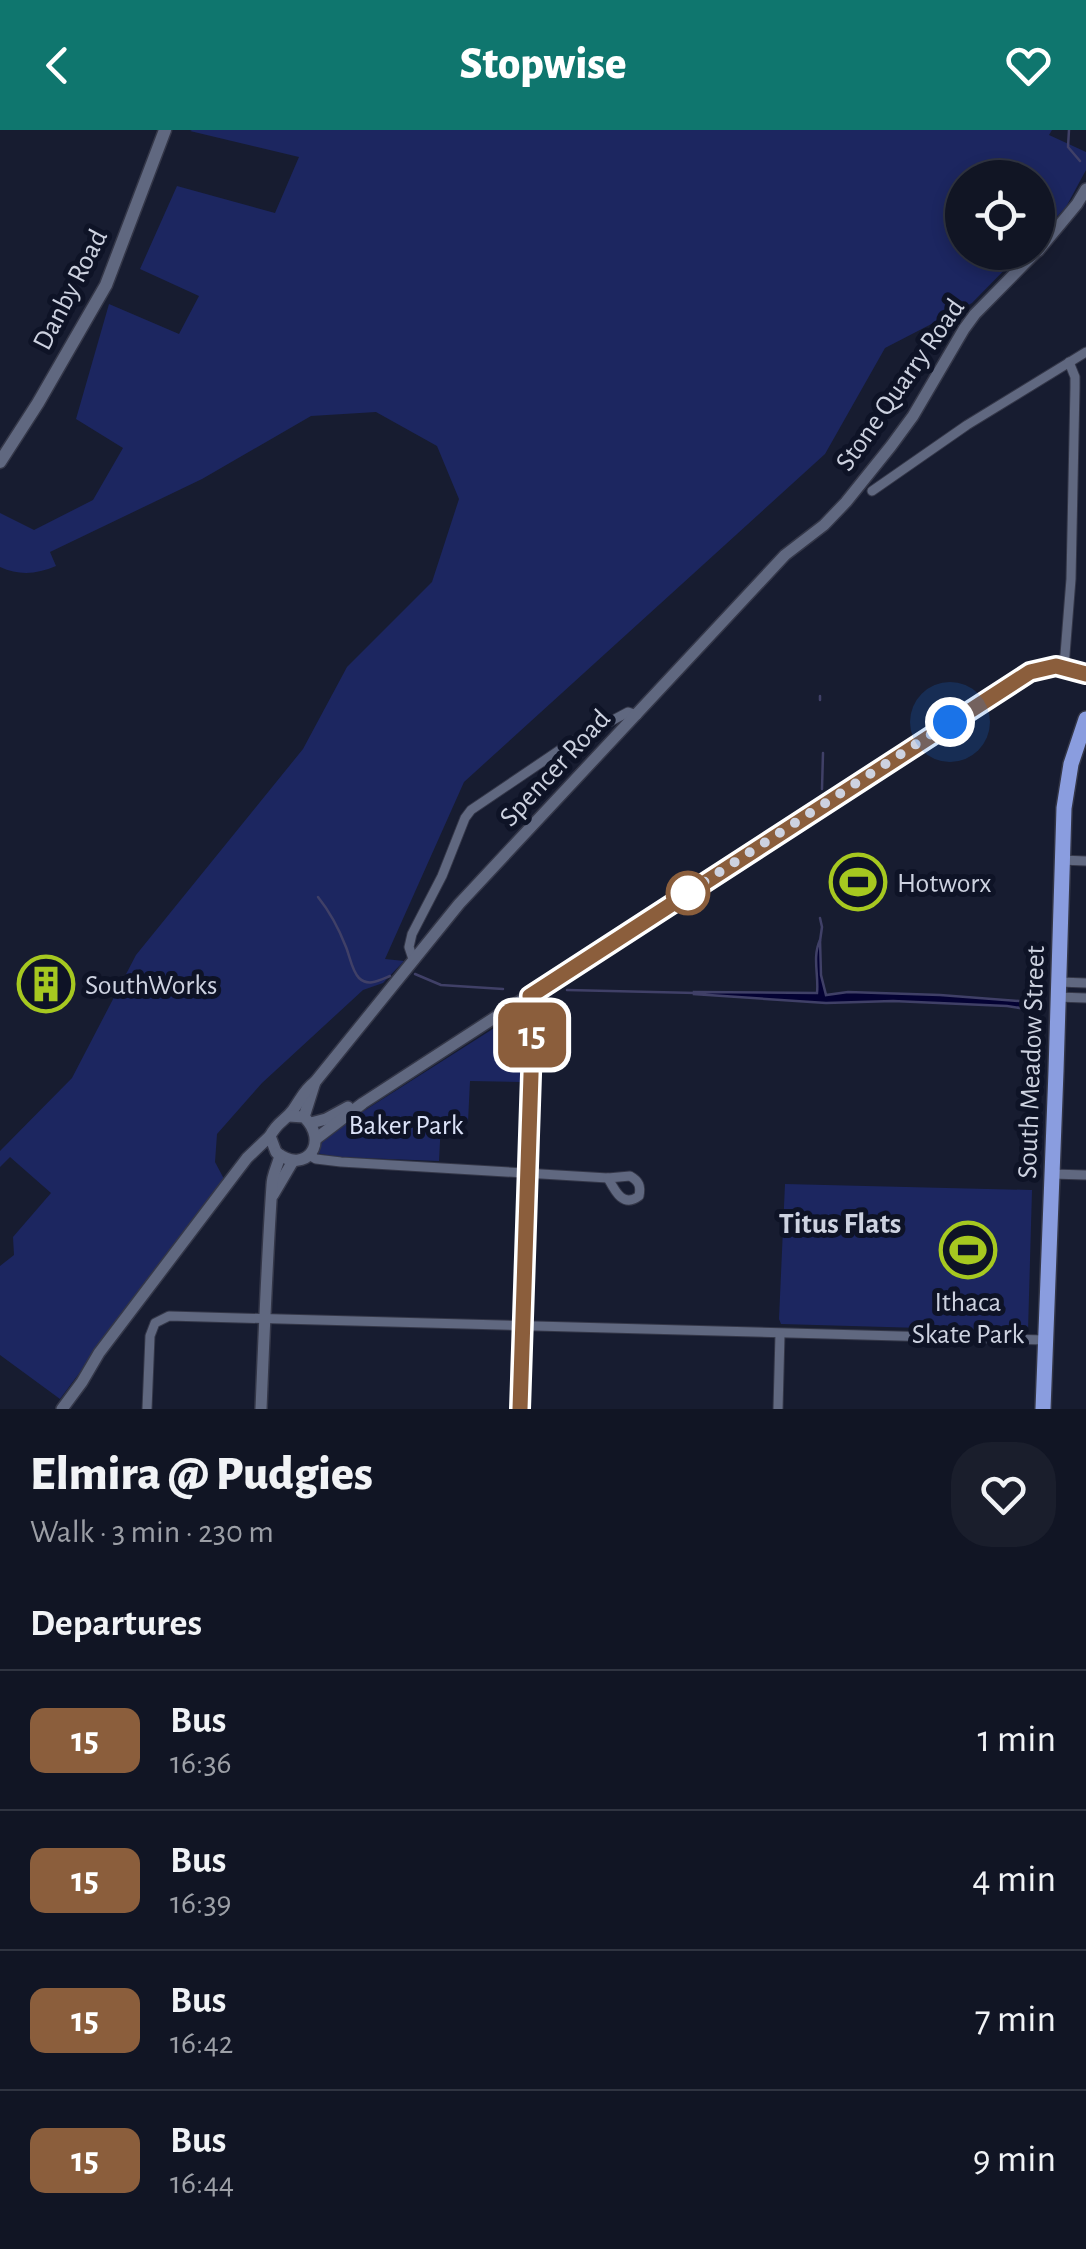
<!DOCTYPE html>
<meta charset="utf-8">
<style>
body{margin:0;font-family:"Alegreya Sans",sans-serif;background:#1a1e2c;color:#f1f3f6;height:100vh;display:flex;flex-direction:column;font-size:38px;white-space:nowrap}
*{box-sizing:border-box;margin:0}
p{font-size:32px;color:#9c9fa6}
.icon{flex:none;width:55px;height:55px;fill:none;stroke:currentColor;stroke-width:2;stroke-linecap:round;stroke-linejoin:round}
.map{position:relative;height:1279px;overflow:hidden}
.sheet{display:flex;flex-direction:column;background:#111524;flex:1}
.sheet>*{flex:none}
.badge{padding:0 20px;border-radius:15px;font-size:35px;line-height:65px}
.fabs{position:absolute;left:945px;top:30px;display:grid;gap:20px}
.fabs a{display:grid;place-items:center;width:110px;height:110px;border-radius:50%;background:#111524;box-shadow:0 5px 15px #0003,0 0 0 2px #303441;font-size:50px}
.you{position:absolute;width:50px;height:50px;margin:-25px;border:8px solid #fff;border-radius:50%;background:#1a73e8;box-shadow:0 0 0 15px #1a73e833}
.map>.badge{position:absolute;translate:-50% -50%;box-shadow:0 0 0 5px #fff}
h2{padding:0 30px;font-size:38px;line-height:90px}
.round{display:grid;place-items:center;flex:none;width:105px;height:105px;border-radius:40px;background:#1a1e2c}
.head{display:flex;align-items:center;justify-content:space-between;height:170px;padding:0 30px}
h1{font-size:48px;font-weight:800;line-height:75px}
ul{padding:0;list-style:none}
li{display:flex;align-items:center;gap:30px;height:140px;padding:0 30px;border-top:2px solid #303441}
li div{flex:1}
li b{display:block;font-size:38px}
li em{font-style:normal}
li .badge{min-width:110px;font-weight:700;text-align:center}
header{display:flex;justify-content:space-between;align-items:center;height:130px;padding:0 30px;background:#0f766e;color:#fff;font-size:45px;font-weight:800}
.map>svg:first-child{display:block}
.green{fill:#1c2660}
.water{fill:#040233;stroke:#404067;stroke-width:2.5}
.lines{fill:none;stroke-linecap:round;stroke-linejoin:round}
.stream{stroke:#404067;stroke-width:2.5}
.minor-casing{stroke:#343748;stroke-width:11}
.tertiary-casing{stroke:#343748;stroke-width:14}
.secondary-casing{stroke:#343748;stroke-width:15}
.trunk-casing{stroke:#343748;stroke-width:18}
.minor{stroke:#606880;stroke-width:9}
.tertiary{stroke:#606880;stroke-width:11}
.secondary{stroke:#606880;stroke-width:12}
.trunk{stroke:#8a9ddf;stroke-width:15}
.line-casing{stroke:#fff;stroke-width:22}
.line{stroke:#8b5e3c;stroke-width:15}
.walk{stroke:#cdd2e0;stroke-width:10;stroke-dasharray:0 18}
.stop-dot{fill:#fff;stroke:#8b5e3c;stroke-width:5}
.labels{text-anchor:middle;stroke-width:10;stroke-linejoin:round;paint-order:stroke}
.street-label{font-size:28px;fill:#cdd2e0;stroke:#0e1326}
.poi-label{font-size:28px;fill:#cdd2e0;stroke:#0e1326;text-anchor:start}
.park-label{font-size:28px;fill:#dbe2f7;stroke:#0e1326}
.neighbourhood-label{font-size:30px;font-weight:bold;fill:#cdd2e0;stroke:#0e1326}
</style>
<header><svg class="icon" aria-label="back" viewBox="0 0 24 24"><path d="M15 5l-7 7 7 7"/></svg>Stopwise<svg class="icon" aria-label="heart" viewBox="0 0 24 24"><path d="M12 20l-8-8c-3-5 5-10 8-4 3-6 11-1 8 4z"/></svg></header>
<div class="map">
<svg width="1086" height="1279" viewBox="0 0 1086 1279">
<rect width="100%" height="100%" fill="#171c30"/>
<g class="green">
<path d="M192,0H1052L1049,5L1086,22V40L1066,77L1038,106V48H962V122L1021,123L972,173L885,218L825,324L464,652L385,829L404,831L383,853L363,860L262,953L217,1004L215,1032L224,1049L60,1269L0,1225V1136L14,1125L13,1107L51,1063L10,1027L0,1037V1021L72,948L136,825L303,619L347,537L432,452L459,369L437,316L376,282L311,286L202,349L50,422L56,436C37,444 20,446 0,437V383L34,400L93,370L123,318L76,289L109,174L179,204L199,166L140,139L177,56L275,83L299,27L190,1Z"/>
<path d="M518,883L524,885L526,889L523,952L470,951L468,992H441L439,1031L337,1027L316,1023L326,1005Z"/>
<path d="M785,1054L1032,1060L1028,1201L781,1194L779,1189Z"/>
</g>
<path class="water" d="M820,810L821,845L826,865L848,862L940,865L1031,872L1033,873V880L1007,876L893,871L826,873L694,864V862L817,863C819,846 812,827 820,810Z"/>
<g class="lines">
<g class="stream">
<path d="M1069,0L1068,17L1080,31"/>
<path d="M820,570V566"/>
<path d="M822,659L823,623"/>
<path d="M318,767C330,782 339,799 346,817C350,827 352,841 359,848C368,857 380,850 390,846"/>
<path d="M820,811L822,797L820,788"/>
<path d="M415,844L441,855L503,859"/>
<path d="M567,860L696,863"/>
</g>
<g class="minor-casing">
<g id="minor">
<path d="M872,361L967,295L1086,222"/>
<path d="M1064,537L1071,449L1075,257V247L1069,232"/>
<path d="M1061,730L1086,731"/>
<path d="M413,829L409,817L412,804L442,746L465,688L471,680L570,613L628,582L637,585"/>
<path d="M1059,852L1086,853"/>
<path d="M1057,867L1086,868"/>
<path d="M309,1025L316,1029L341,1032L608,1048"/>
<path d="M1052,1044L1086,1045"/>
<path d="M630,1046C639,1051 641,1056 639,1066C623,1078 615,1061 608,1048Z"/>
<path d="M147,1279L150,1206L155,1193L169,1186L1045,1210"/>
<path d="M778,1279L780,1204"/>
</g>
</g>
<g class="tertiary-casing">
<g id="tertiary">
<path d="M1038,121L1077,74L1086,59"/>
<path d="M304,987L315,952"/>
<path d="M311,993L326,989L348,977"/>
<path d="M317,1008L363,973L1009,554C1036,538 1056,531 1086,544"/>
<path d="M276,1022L270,1006C278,991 284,992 293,980C301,969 304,960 315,952L459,774L785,425L824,395L846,372L891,316L913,286L964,199L975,184L1036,122"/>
<path d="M277,1023C306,1045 330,1012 304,987L289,986"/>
<path d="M273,1065L293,1031"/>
<path d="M62,1279L82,1252L99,1223L247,1028L270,1006"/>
<path d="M261,1279C264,1204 267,1129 272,1055C272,1045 278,1035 280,1025"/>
<path d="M520,1279L533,880L529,866"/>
</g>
</g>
<g class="secondary-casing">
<path id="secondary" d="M0,332L38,273L106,155L165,0"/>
</g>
<g class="trunk-casing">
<path id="trunk" d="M1043,1279L1056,941L1064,678L1071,634L1086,589"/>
</g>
<use href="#minor" class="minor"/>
<use href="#tertiary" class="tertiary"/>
<use href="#secondary" class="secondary"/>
<use href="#trunk" class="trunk"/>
</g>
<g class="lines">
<g class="line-casing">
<path id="line" d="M520,1279L533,884L530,866L1030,542L1056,536L1086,544"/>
</g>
<use href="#line" class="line"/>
<path class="walk" d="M688,763L681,767L950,592"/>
</g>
<defs>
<g id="stadium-ring" transform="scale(2.875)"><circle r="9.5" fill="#0e1326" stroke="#a6c820" stroke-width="1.5"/><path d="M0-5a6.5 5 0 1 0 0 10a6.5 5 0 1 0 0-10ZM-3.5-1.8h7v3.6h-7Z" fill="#a6c820"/></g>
<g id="building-ring" transform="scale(2.875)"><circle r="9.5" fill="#0e1326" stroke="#a6c820" stroke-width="1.5"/><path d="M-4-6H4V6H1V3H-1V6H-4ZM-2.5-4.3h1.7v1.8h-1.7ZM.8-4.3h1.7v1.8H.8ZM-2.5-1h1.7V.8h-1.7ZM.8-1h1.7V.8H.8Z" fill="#a6c820"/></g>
</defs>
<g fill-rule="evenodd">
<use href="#stadium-ring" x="858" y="752"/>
<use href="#building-ring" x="46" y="854"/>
<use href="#stadium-ring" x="968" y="1120"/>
</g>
<circle class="stop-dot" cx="688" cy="763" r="20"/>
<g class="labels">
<g class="street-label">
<text transform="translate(69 159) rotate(-63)" y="10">Danby Road</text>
<text transform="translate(899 254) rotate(-55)" y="10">Stone Quarry Road</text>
<text transform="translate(554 637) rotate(-47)" y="10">Spencer Road</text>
<text transform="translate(1030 932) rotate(-88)" y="10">South Meadow Street</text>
</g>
<g class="poi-label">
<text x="897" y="762">Hotworx</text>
<text x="85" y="864">SouthWorks</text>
<text x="968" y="1181" text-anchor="middle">Ithaca<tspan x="968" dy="32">Skate Park</tspan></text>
</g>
<g class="park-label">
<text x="406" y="1004">Baker Park</text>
</g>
<g class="neighbourhood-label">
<text x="840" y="1103">Titus Flats</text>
</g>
</g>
</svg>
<div class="fabs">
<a><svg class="icon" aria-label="locate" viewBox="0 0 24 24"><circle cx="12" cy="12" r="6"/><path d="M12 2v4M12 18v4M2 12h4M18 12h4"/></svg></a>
</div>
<div class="you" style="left:950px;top:592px"></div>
<b class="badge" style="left:532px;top:905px;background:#8b5e3c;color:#fff">15</b>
</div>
<section class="sheet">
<div class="head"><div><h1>Elmira @ Pudgies</h1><p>Walk · 3 min · 230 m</p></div><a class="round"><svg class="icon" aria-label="heart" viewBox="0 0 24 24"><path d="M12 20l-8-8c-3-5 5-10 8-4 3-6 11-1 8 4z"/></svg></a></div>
<h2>Departures</h2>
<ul>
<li><span class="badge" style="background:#8b5e3c;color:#fff">15</span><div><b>Bus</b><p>16:36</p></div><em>1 min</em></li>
<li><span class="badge" style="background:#8b5e3c;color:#fff">15</span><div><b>Bus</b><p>16:39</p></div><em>4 min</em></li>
<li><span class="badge" style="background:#8b5e3c;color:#fff">15</span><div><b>Bus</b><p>16:42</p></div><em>7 min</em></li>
<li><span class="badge" style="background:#8b5e3c;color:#fff">15</span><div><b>Bus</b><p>16:44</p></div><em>9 min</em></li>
</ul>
</section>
